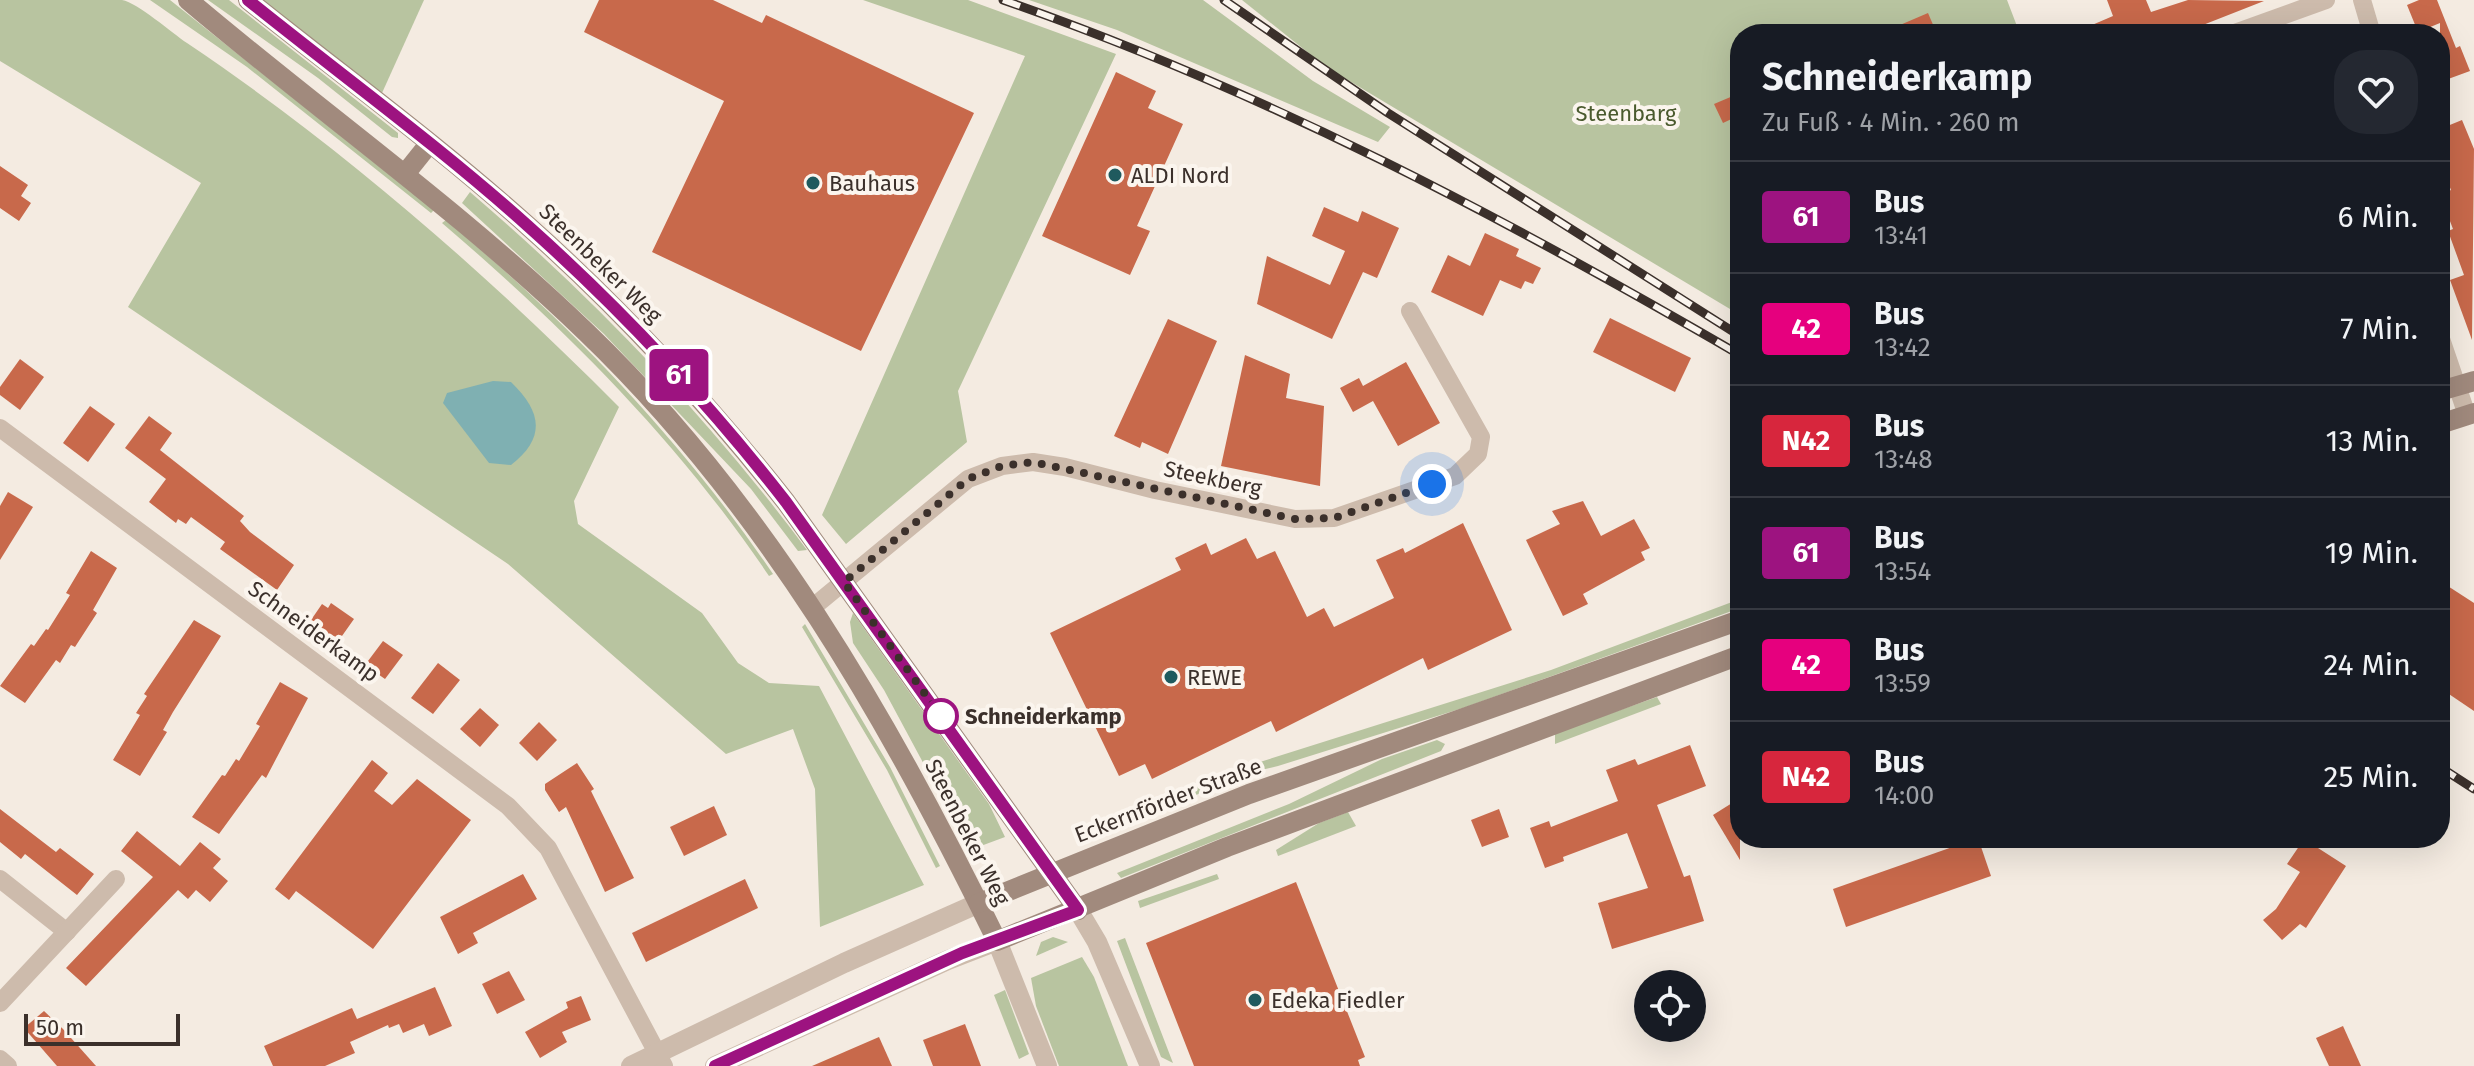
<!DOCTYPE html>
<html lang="de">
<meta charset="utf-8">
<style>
body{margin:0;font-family:"Fira Sans",sans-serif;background:#242831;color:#f1f3f6;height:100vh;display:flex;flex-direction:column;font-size:30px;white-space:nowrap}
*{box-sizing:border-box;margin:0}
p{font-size:26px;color:#9ea1a6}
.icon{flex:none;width:44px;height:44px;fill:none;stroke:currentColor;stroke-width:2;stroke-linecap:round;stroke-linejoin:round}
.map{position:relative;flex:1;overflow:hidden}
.panel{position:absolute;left:1730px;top:24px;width:720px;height:824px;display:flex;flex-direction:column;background:#171b24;border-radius:32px;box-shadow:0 8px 32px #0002}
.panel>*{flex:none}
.badge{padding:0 16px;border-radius:6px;font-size:28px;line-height:52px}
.tools{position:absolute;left:1634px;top:970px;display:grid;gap:16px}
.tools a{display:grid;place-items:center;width:72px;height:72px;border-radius:50%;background:#171b24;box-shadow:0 8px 32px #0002;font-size:40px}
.scale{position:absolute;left:24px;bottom:20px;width:156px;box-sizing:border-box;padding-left:8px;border:4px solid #3b302b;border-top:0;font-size:22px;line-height:28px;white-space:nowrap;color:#3b302b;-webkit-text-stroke:6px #fbf5ee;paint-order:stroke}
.you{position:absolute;width:40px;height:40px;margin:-20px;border:6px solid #fff;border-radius:50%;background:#1a73e8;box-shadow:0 0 0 12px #1a73e833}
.map>.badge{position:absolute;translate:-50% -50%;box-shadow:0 0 0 4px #fff}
.round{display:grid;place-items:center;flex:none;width:84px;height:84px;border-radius:32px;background:#242831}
.head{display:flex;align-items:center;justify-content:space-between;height:136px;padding:0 32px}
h1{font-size:38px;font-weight:700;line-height:60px}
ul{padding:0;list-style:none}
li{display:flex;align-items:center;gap:24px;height:112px;padding:0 32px;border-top:2px solid #363941}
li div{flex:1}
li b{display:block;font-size:30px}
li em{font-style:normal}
li .badge{min-width:88px;font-weight:700;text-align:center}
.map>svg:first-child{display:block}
.green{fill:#b8c4a0}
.water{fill:#7fb0b2}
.building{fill:#c8694b}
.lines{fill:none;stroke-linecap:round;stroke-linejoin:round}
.minor{stroke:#cdbbac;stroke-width:18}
.tertiary{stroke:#cdbbac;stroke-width:20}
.secondary{stroke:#a18a7d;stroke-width:20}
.rail-casing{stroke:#3b302b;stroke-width:9}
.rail{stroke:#fbf5ee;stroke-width:6;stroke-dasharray:18;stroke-linecap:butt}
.line-casing{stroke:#fff;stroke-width:18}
.line{stroke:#9d1380;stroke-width:12}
.walk{stroke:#3b302b;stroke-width:8;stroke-dasharray:0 14.4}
.poi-dot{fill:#1f5a5e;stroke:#fbf5ee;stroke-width:3}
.stop-dot{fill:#fff;stroke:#9d1380;stroke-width:4}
.labels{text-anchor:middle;stroke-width:8;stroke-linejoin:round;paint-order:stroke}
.park-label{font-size:22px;fill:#4a5a2e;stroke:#fbf5ee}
.poi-label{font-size:22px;fill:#3b302b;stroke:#fbf5ee;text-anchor:start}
.street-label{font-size:22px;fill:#3b302b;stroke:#fbf5ee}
.stop-label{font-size:22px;font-weight:bold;fill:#3b302b;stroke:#fbf5ee;text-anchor:start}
</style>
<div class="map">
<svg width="2474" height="1066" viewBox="0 0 2474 1066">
<rect width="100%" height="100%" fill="#f4ebe1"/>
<g class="green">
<path d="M0,0C32,0 92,0 122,0C138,3 172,33 187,43C343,148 487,274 619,407L574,501L578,524L702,613L738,663L769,683L819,686L924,885L820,927L815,789L793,729L726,754L508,564L128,307L201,183L0,61Z"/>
<path d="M150,0H170L434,210L431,213L247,67Z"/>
<path d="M208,0H229L398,133V138L392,137L318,78Z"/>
<path d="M257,0H424L382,93Z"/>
<path d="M863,0H968L1116,54L958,391L967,442L846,544L822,515L1025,56Z"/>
<path d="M1029,0H1203L1313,81L1390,127L1378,142L1117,30Z"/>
<path d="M1242,0H2007L2020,34H1740V315L1326,67Z"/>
<path d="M470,192C596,300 708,417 807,550L798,551L751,489L604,334L462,203Z"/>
<path d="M446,220C570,324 682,440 773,574L769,576C679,442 565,328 442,223Z"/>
<path d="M1740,599V608L1466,707L1278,766L1261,770L1241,768L1551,670Z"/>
<path d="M853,613L989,804L1005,837L970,850L884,690L853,643L850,622Z"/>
<path d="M805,624L890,767L940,866L936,868L887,770L802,627Z"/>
<path d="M1657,697L1661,704L1555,744V733Z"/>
<path d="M1437,740L1445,744L1441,751L1121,878L1117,873L1289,804L1382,759Z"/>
<path d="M1216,775L1225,776L1228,782L1095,836L1092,831L1161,796Z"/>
<path d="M1348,812L1356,826L1278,856L1276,850L1319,823Z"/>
<path d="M1217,874L1219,879L1140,908L1138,901Z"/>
<path d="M1053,937L1068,942L1036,956L1041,942Z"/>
<path d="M1125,938L1128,946L1173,1063L1161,1057L1117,941Z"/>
<path d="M1082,957L1094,977L1128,1066H1059L1036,1006L1031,978Z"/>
<path d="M1005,990L1029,1054L1019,1059L994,995Z"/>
</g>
<path class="water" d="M493,381L511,382C541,411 547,437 511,465L489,463L443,403L447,393Z"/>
<g class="building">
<path d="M599,0H713L762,23L766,15L974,113L861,351L652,252L724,101L584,32Z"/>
<path d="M2107,0H2146L2151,12L2188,0L2264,1L2180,34H2071L2113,16Z"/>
<path d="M2419,0H2437L2456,48L2460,46L2470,71L2440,82V23L2418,32L2407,5Z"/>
<path d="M1928,13L1937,34H1879Z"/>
<path d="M1116,72L1156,91L1148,108L1183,124L1137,226L1150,231L1130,275L1042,236Z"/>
<path d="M1740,93V115L1723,123L1714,104Z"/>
<path d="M2462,120L2474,149L2472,340L2450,280L2464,275L2448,231L2453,229L2440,195L2451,190L2440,162V129Z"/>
<path d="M0,166L28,185L21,196L31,203L19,221L0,208Z"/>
<path d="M1324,207L1358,222L1362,211L1399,228L1377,278L1363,272L1332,339L1257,304L1267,256L1330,285L1345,251L1312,236Z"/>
<path d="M1485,233L1519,249L1516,256L1541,268L1533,284L1525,281L1521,289L1500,280L1483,316L1431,292L1448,255L1470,266Z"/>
<path d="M1610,318L1691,358L1675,392L1593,352Z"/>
<path d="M1168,319L1217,341L1168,454L1142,442L1140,448L1114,436Z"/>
<path d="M1245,355L1290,374L1286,398L1324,406L1320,486L1221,466Z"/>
<path d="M20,359L44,377L20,410L0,395V387Z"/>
<path d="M1406,362L1440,423L1398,446L1373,401L1353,412L1340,388L1359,378L1363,386Z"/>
<path d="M90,406L115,424L88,462L63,443Z"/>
<path d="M149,416L172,433L160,450L244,516L240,521L250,532L294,565L277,590L220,549L225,542L191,517L186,524L178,519L176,523L149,502L166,479L125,448Z"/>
<path d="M8,492L33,507L0,560V506Z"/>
<path d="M1583,501L1601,536L1634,519L1650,548L1641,552L1645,560L1583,594L1588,604L1563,616L1526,540L1560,524L1552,511Z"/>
<path d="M1463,523L1512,630L1428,670L1423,658L1276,732L1271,721L1152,779L1145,764L1119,776L1050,633L1181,570L1175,558L1206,543L1211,555L1246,538L1257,559L1275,551L1307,617L1324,608L1334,627L1394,598L1376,560L1403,548L1405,553Z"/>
<path d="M91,551L117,568L93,610L97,613L75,647L71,645L60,663L56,660L25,703L0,686L31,644L34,646L46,629L48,630L70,595L66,593Z"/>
<path d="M2440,581L2474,603V711L2440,688Z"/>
<path d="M331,603L354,619L337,643L314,627L317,624L311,620L322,604L328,608Z"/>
<path d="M194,620L221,636L173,712L163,730L167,732L140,776L113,760L140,715L136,713L147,696L144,694Z"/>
<path d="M383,641L403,655L385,679L365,665Z"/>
<path d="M438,663L460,680L433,714L411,698Z"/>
<path d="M280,682L308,698L266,778L262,775L219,834L192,817L222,775L225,776L236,759L239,761L260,726L256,724Z"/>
<path d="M480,708L499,725L480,747L460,729Z"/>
<path d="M539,722L557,740L537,761L519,743Z"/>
<path d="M1690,745L1706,786L1657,805L1684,877L1690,875L1704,921L1612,949L1598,903L1648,888L1627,833L1563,857L1564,861L1545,868L1530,828L1549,821L1551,827L1618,801L1606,770L1635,759L1638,765Z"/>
<path d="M372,760L388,773L374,791L392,805L417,779L471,820L373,949L296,891L289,900L275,889Z"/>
<path d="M577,763L594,789L591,791L634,878L605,892L566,807L559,812L545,790V784Z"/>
<path d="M1740,798V860L1713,815Z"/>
<path d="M714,806L727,835L684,856L670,827Z"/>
<path d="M0,809L56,852L60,848L94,874L77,895L25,854L21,859L0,842Z"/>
<path d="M1499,809L1509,837L1482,847L1471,820Z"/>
<path d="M137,831L180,866L200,842L221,859L213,868L228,881L210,902L196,890L188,899L178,890L86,986L66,968L153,877L121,851Z"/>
<path d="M1978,838L1991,876L1846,927L1833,889Z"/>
<path d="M2304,839L2346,866L2306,928L2300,924L2282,940L2263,920L2276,909L2300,872L2287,864Z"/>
<path d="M523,874L537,899L473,933L478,943L458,954L440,917Z"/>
<path d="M745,879L758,908L646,962L632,933Z"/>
<path d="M1296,882L1365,1057L1358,1060L1360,1066H1194L1146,943Z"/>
<path d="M509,971L525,1000L497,1014L482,984Z"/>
<path d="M435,987L452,1026L429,1036L424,1024L403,1033L399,1024L389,1028L388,1025L350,1042L355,1053L325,1066H273L264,1046L352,1008L357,1019Z"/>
<path d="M581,996L591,1020L562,1032L567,1042L540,1058L525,1032L568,1008L566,1002Z"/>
<path d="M44,1011L63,1029L96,1066H57L24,1028Z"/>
<path d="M965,1024L981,1066H933L923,1040Z"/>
<path d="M2343,1026L2361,1066H2329L2316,1038Z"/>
<path d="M879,1037L892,1066H812Z"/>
</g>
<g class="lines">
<g class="minor">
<path d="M2362,0L2372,34"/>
<path d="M2232,34L2326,0"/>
<path d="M2440,336L2467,415"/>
<path d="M0,428L508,806L548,848L664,1066"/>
<path d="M812,608L968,479L1002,466L1033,462L1065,467L1155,490L1295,519L1334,518L1455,476L1478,454L1481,437L1410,311"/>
<path d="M0,879L67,932"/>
<path d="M0,1003L116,879"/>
<path d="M0,1059L8,1066"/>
</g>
<g class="tertiary">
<path d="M1078,910L1097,942L1150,1066"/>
<path d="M631,1066L844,963L979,903"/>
<path d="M715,1066L948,960L997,941L1047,1066"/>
</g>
<g class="secondary">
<path d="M188,0C320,112 461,211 586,332C764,503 890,721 997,941L1227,847L1740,655"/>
<path d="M248,0C342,75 439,146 528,226C622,310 707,402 786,502L1078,910"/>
<path d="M405,174L429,144"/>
<path d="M2440,391L2474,381"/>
<path d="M2440,424L2474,413"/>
<path d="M979,903L1249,794L1740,620"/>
</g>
<g class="rail-casing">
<g id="rail">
<path d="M1003,0C1265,91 1501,216 1740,355"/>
<path d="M1224,0L1388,113L1740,336"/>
<path d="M2440,767L2474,789"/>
</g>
</g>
<use href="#rail" class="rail"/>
</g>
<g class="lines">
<g class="line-casing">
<path id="line" d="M248,0C341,75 439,146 528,226C622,310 708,402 786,502L1078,910L962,953L715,1066"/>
</g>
<use href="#line" class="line"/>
<path class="walk" d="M941,716L844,582L968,479L1002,466L1033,462L1295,519L1334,518L1432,484"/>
</g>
<g class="poi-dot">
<circle cx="1115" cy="175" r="8"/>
<circle cx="813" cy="183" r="8"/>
<circle cx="1171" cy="677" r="8"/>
<circle cx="1255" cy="1000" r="8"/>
</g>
<circle class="stop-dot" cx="941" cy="716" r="16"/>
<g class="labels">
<g class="park-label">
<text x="1626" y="121">Steenbarg</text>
</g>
<g class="poi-label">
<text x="1131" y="183">ALDI Nord</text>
<text x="829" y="191">Bauhaus</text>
<text x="1187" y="685">REWE</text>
<text x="1271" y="1008">Edeka Fiedler</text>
</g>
<g class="street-label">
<text transform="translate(601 263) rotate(44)" y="8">Steenbeker Weg</text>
<text transform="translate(1213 478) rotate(12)" y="8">Steekberg</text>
<text transform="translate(314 631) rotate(36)" y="8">Schneiderkamp</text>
<text transform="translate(1168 800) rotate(-21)" y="8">Eckernförder Straße</text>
<text transform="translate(968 832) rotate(63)" y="8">Steenbeker Weg</text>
</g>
<g class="stop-label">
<text x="965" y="724">Schneiderkamp</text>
</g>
</g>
</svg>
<div class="tools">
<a><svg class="icon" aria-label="locate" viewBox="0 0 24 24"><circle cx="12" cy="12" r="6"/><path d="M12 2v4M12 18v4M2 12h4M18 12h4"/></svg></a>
</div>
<div class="scale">50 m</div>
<div class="you" style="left:1432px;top:484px"></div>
<b class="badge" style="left:679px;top:375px;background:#9d1380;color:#fff">61</b>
<section class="panel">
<div class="head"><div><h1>Schneiderkamp</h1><p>Zu Fuß · 4 Min. · 260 m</p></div><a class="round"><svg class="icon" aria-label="heart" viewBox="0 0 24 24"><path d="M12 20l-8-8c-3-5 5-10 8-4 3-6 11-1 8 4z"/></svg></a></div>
<ul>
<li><span class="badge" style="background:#9d1380;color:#fff">61</span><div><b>Bus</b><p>13:41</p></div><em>6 Min.</em></li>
<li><span class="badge" style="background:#e6007e;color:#fff">42</span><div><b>Bus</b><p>13:42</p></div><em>7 Min.</em></li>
<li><span class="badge" style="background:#d7263d;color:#fff">N42</span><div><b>Bus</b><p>13:48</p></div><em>13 Min.</em></li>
<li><span class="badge" style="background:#9d1380;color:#fff">61</span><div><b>Bus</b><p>13:54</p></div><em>19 Min.</em></li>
<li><span class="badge" style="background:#e6007e;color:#fff">42</span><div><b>Bus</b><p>13:59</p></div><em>24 Min.</em></li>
<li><span class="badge" style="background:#d7263d;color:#fff">N42</span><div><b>Bus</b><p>14:00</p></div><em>25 Min.</em></li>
</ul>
</section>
</div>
